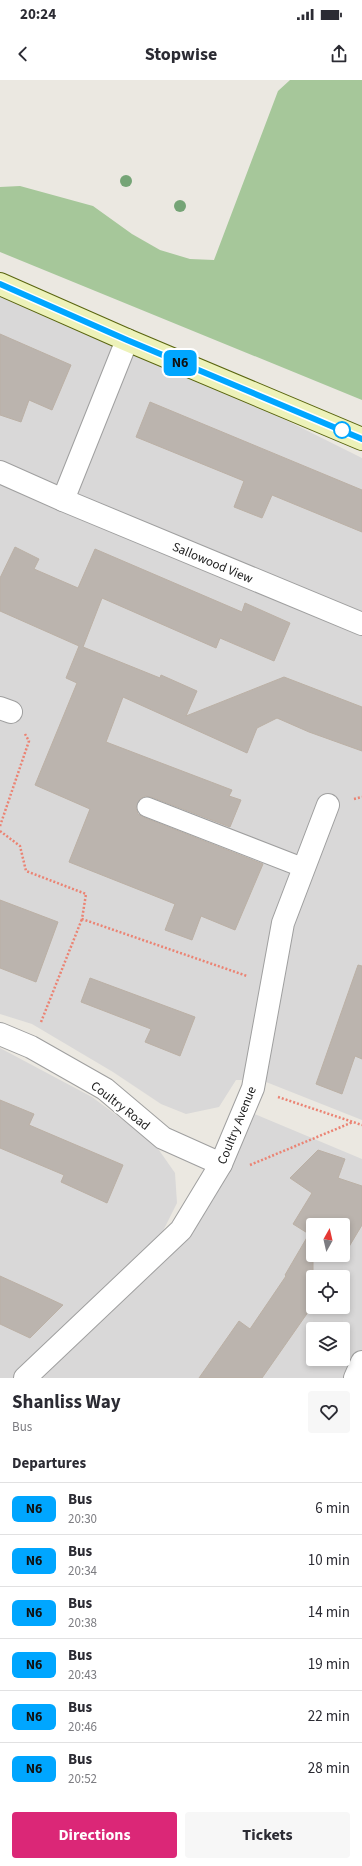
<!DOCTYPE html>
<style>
body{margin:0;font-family:"Source Sans 3",sans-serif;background:#f7f7f7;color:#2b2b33;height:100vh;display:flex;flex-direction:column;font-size:15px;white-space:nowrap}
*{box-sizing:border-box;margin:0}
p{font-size:13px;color:#7c7c81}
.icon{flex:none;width:22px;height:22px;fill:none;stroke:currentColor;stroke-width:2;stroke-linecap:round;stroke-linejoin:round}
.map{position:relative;height:1298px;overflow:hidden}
.sheet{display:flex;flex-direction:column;background:#fff;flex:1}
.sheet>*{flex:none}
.badge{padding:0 8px;border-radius:6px;font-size:14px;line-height:26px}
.needle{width:26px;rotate:8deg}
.controls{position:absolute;left:306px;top:1138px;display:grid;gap:8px}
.controls a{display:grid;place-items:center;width:44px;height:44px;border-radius:4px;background:#fff;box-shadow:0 2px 6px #0003;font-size:20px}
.map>.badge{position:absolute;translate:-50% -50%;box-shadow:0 0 0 2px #fff}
h2{padding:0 12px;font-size:15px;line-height:36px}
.round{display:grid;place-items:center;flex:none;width:42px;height:42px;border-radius:4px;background:#f7f7f7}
.head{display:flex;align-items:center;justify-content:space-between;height:68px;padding:0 12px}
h1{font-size:19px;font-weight:700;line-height:30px}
.primary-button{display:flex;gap:8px;margin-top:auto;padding:8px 12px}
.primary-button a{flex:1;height:46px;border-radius:4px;background:#db2777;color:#fff;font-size:16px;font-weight:700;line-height:46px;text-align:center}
.primary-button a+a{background:#f7f7f7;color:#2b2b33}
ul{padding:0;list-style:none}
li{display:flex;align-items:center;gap:12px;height:52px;padding:0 12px;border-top:1px solid #e1e1e2}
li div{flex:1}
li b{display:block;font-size:15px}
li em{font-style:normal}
li .badge{min-width:44px;font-weight:700;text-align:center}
.status{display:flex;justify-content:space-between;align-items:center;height:28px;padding:0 20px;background:#fff;direction:ltr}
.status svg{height:11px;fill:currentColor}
header{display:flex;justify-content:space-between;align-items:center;height:52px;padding:0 12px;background:#fff;font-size:18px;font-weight:700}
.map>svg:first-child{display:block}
.residential{fill:#d9d8d8;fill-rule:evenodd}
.forest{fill:#a6c79a}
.building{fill:#bbb4ae;stroke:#bbb0a5}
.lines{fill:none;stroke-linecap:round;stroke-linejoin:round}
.service-casing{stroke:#9f9f9f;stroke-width:21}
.minor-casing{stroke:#9f9f9f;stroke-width:24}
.secondary-casing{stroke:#59650f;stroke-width:24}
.path{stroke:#eb8373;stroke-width:2.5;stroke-dasharray:2 2;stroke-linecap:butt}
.service{stroke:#fff;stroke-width:19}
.minor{stroke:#fff;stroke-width:22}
.secondary{stroke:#edf2b9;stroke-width:22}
.tree{fill:#75a476}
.line-casing{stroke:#fff;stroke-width:9}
.line{stroke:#00a6ff;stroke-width:6}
.stop-dot{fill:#fff;stroke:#00a6ff;stroke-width:2}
.labels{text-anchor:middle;stroke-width:4;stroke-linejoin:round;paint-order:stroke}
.street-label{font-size:13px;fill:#1b1b1b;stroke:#fff}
</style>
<div class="status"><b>20:24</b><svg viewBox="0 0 49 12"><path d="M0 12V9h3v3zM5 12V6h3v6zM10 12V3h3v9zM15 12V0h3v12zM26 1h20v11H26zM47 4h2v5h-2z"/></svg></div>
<header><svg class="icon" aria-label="back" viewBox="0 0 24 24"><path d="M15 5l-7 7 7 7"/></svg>Stopwise<svg class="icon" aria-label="share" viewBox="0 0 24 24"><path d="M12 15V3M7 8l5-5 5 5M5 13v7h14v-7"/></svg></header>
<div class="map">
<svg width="362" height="1298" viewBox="0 0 362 1298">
<rect width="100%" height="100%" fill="#ebe8e1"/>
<g class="residential">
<path d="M0,205L127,261L362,378V1040L261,1000H236L219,1027L186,1034L161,1024L113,992L32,944L0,934Z"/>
<path d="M0,968L92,1017L154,1063L175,1093L177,1123L160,1157L21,1298H0Z"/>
<path d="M245,1030L362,1079V1298H27L170,1161ZM313,1145H343V1175H313ZM313,1197H343V1227H313ZM313,1249H343V1279H313Z"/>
</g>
<path class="forest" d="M290,0H362V320L0,172V107L20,106L93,126L132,154L160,170L190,179L214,180L278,11Z"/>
<g class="building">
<path d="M0,254L71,285L52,330L29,320L21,342L0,335Z"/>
<path d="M150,322L362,410V452L272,415L262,438L234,427L244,401L136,357Z"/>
<path d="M15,467L39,479L34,489L78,508L95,469L242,532L245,523L290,543L274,581L220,558L216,568L102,518L83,567L160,598L161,595L197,611L186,636L284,597L362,627V671L309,652L277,638L257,648L247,673L123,617L106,662L232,710L229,716L241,720L230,747L151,717L145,716L140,719L136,728L138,734L143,737L263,784L235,850L201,836L192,860L165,850L175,824L69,782L90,729L35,705L77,603L66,598L79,566L0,531V498Z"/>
<path d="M0,820L58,842L36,902L0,888Z"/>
<path d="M358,885L362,886V979L355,976L342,1014L316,1004Z"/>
<path d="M90,898L195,937L180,976L145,962L151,949L81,922Z"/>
<path d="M0,1020L34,1034L29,1045L123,1085L107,1123L61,1102L64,1095L0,1068Z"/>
<path d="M318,1070L345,1079L338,1098L362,1106V1145L344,1175L343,1145H313V1225L262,1298H199L239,1241L250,1249L286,1196L285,1195L309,1154L293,1144L312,1113L290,1098Z"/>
<path d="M0,1196L33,1211L63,1225L30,1258L0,1244Z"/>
</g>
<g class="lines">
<g class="service-casing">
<path id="service" d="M147,727L304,788"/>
</g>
<g class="minor-casing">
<g id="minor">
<path d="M0,392L63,420L362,544"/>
<path d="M63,420L127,260"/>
<path d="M0,628L11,632"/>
<path d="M0,954L31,967L105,1009L163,1058L221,1084"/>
<path d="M25,1298L181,1150L221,1084L253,1008L283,843L328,725"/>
<path d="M355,1298L362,1282"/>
</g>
</g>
<g class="secondary-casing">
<path id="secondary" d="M0,204L127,260L362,359"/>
</g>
<g class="path">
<path d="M354,719L362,717"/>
<path d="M0,746L29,661L25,654"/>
<path d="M0,751L20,766L26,791L86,814L82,839L247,896"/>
<path d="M41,942L82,839"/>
<path d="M278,1017L362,1045"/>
<path d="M250,1085L353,1042"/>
</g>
<use href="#service" class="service"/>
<use href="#minor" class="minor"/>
<use href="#secondary" class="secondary"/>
</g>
<g class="tree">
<circle cx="126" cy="101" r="6"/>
<circle cx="180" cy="126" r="6"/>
</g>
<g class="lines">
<g class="line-casing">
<path id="line" d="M0,204L127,260L362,359"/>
</g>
<use href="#line" class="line"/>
</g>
<circle class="stop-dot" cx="342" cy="350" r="8"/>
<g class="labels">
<g class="street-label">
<text transform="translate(213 482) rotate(23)" y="5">Sallowood View</text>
<text transform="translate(121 1025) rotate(38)" y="5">Coultry Road</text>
<text transform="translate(236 1045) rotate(-68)" y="5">Coultry Avenue</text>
</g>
</g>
</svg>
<div class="controls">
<a><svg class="needle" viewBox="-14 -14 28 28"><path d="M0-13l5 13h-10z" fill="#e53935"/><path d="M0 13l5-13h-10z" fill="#7c7c81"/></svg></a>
<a><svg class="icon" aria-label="locate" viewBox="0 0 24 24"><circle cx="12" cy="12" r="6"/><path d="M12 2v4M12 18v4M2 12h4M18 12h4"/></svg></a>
<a><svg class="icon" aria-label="layers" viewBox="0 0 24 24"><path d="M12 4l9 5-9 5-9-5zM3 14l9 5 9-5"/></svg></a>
</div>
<b class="badge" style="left:180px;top:283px;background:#00a6ff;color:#111">N6</b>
</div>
<section class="sheet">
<div class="head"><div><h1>Shanliss Way</h1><p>Bus</p></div><a class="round"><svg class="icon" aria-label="heart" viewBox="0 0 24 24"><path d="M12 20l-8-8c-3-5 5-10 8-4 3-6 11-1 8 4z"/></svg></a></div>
<h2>Departures</h2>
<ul>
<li><span class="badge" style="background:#00a6ff;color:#111">N6</span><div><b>Bus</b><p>20:30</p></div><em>6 min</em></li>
<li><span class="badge" style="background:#00a6ff;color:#111">N6</span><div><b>Bus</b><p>20:34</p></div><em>10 min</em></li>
<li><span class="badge" style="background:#00a6ff;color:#111">N6</span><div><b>Bus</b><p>20:38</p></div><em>14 min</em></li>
<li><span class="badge" style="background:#00a6ff;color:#111">N6</span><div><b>Bus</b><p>20:43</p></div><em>19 min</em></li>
<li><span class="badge" style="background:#00a6ff;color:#111">N6</span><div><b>Bus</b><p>20:46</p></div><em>22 min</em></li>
<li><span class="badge" style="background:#00a6ff;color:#111">N6</span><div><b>Bus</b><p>20:52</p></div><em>28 min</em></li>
</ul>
<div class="primary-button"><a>Directions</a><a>Tickets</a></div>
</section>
